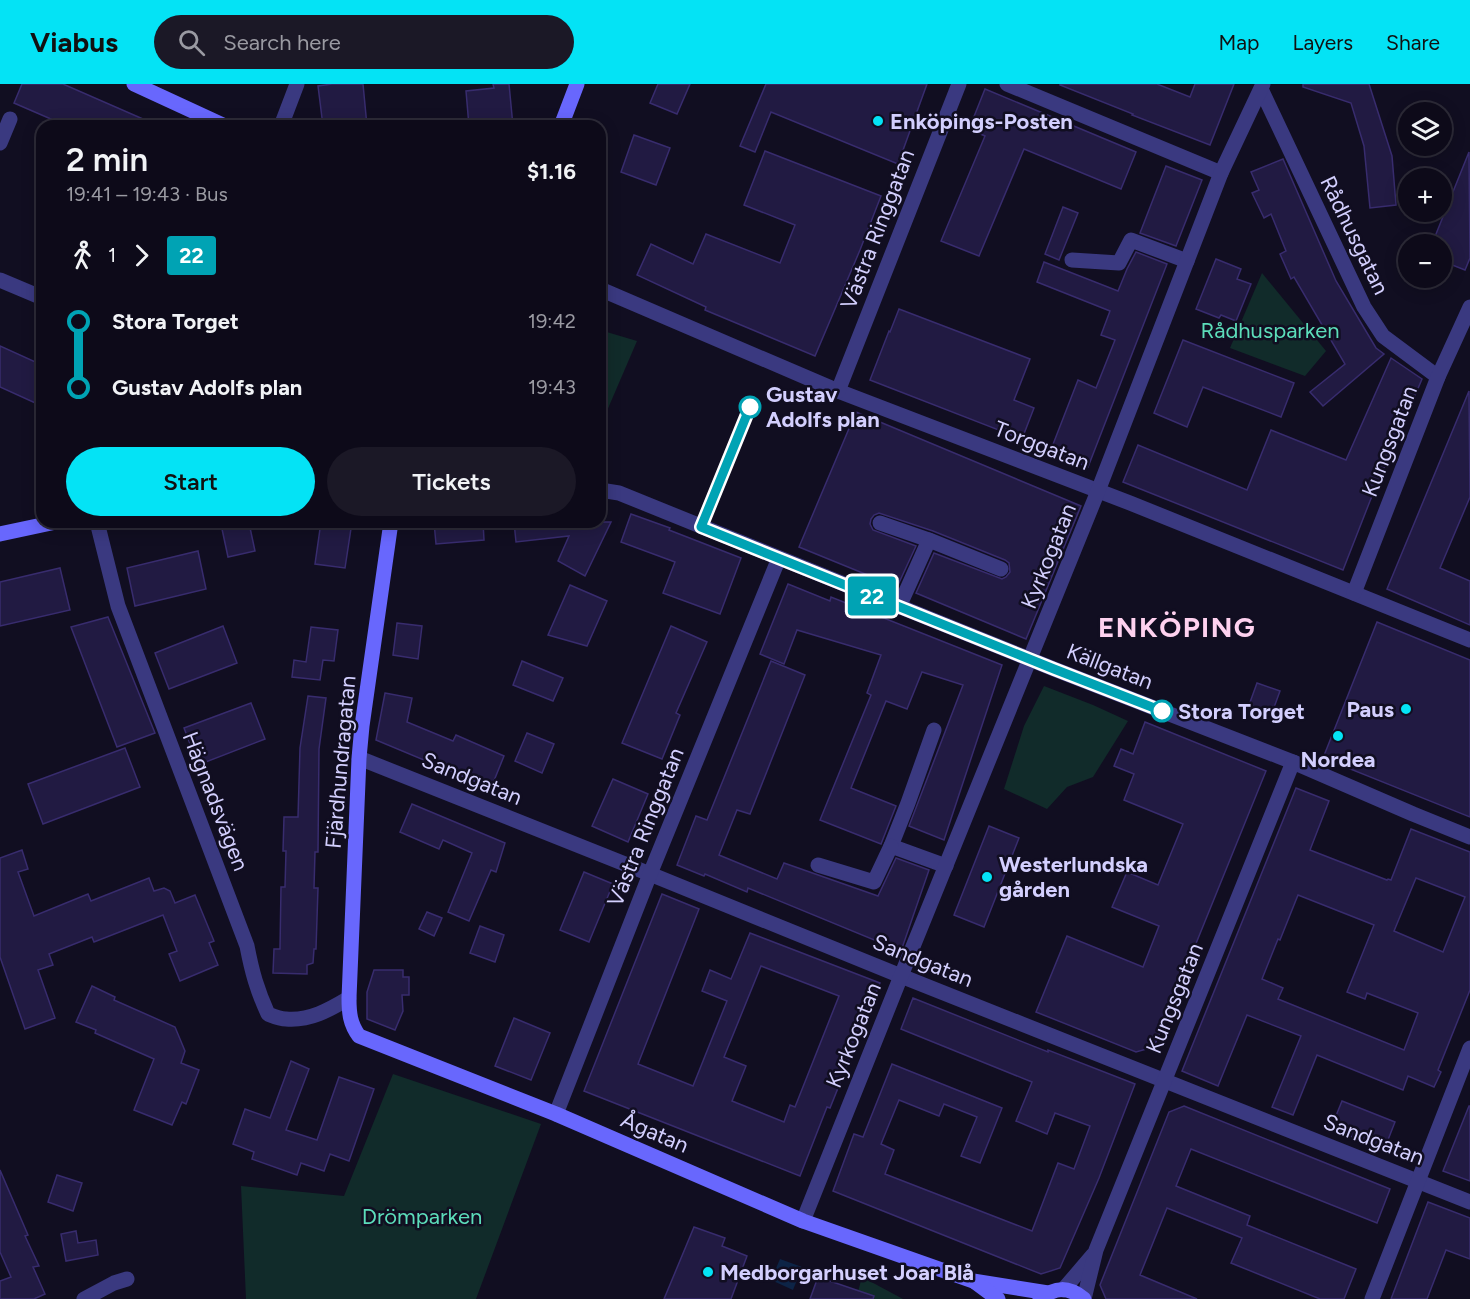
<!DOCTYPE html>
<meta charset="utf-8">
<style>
body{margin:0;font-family:Figtree,sans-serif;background:#1b1826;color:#f1f3f6;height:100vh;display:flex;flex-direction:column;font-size:22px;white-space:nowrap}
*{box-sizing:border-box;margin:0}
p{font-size:20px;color:#9a9aa2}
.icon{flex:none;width:33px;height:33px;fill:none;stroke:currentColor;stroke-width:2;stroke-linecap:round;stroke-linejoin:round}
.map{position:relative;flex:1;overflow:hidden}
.side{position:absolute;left:36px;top:36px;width:570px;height:408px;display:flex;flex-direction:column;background:#0d0a19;border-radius:18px;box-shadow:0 3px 15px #0003,0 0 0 2px #2d2b38}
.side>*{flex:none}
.badge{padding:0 12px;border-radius:4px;font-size:21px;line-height:39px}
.buttons{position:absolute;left:1398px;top:18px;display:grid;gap:12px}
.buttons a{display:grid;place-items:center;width:54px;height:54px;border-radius:50%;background:#0d0a19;box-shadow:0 3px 15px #0003,0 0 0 2px #2d2b38;font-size:30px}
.map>.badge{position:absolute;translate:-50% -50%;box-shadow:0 0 0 3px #fff}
.legs{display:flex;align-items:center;gap:9px;height:66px;padding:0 30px;font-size:20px}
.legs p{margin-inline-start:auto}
.headline{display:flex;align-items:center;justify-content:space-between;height:102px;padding:0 30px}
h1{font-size:33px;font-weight:600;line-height:45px}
.action{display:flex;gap:12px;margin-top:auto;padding:12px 30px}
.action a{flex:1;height:69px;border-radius:36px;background:#04e3f5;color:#111;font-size:24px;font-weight:600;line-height:69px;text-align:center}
.action a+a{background:#1b1826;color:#f1f3f6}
ul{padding:0 30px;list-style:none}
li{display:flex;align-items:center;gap:21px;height:66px;font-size:22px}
li i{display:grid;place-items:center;width:9px;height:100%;margin:0 8px;background:currentColor}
li i::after{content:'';width:15px;height:15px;margin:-8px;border:4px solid;border-radius:50%;background:#0d0a19}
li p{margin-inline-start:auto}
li:first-child i{background:linear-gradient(#0000 50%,currentColor 0)}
li:last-child i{background:linear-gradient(currentColor 50%,#0000 0)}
header{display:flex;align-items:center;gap:36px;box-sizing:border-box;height:84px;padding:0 30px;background:#04e3f5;color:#111}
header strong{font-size:28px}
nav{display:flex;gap:33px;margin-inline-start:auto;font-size:21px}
.search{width:420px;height:54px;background:#1b1826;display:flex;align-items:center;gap:15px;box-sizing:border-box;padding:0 21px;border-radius:33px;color:#9a9aa2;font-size:22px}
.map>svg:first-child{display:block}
.green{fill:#112b2a}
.water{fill:#0d2446}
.building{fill:#211a42;stroke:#382c6e;stroke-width:1.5;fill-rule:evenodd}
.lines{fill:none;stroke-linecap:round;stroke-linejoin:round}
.street{stroke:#3a3980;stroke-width:15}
.secondary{stroke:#6867fd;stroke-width:15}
.line-1-casing{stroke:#fff;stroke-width:14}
.line-1{stroke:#00a3b4;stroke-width:9}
.poi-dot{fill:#04e3f5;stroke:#110e21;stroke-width:2}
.stop-1-dot{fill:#fff;stroke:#00a3b4;stroke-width:3}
.labels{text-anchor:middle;stroke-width:5;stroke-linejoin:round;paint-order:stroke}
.poi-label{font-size:22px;font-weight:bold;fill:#d3cffe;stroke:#110e21;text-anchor:start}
.street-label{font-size:22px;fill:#d3cffe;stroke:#110e21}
.park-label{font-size:22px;fill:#5cddba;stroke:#110e21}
.stop-label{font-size:22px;font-weight:bold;fill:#d3cffe;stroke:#110e21;text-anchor:start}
.district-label{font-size:28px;font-weight:bold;letter-spacing:1.5px;fill:#fed1ef;stroke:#110e21}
</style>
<header>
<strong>Viabus</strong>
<div class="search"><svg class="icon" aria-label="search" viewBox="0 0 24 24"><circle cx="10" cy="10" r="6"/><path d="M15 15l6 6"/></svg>Search here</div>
<nav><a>Map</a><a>Layers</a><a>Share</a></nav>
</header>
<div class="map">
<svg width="1470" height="1215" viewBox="0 0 1470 1215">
<rect width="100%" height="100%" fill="#110e21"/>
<g class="green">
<path d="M1262,189L1326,267L1305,292L1230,264Z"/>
<path d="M600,246L637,257L600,343Z"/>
<path d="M1044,602L1093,621L1128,637L1093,693L1067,703L1047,725L1004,705L1024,642Z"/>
<path d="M393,990L541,1040L476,1215H246L241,1102L344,1112Z"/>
<path d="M862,1193L903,1215H856Z"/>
</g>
<path class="water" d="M780,1175L802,1183L793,1206L771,1196Z"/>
<g class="building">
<path d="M22,0H63L159,42H67L14,19Z"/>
<path d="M332,0H363L367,42H323L318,2Z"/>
<path d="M493,0H509L513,42H469L466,7L494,4Z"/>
<path d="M658,0H690L677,30L650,19Z"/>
<path d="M766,0H927L898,80L771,28L755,68L740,62Z"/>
<path d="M1060,0H1157L1190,13L1195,0H1234L1210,61L1132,31L1133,30L1060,1Z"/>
<path d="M1303,0H1369L1392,72L1396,121L1370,124L1364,62L1351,19L1303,3Z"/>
<path d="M985,5L1136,68L1121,105L1024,65L979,172L941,157L985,52L969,45Z"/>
<path d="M634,51L670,64L656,101L621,88Z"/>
<path d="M765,67L881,112L860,166L815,272L705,226L706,223L637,191L651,160L693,180L706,150L780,179L795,141L744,121Z"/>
<path d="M1469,68L1470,174L1465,186L1442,177V160H1432Z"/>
<path d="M1283,75L1336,197L1376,264L1384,270L1323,322L1310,308L1345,280L1294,193L1291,195L1280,170L1286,167L1271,130L1264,134L1252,109L1259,106L1251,88Z"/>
<path d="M1166,82L1202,96L1176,162L1140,149Z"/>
<path d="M1063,123L1078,129L1059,176L1045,170Z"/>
<path d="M1136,168L1167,180L1088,383L1050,368L1078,296L1096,304L1115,256L1101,251L1110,227L1037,198L1044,178L1118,207L1127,185Z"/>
<path d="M1216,175L1241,185L1237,195L1251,200L1236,237L1221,231L1219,234L1196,225Z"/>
<path d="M899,225L1030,275L1014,316L1034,324L1022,355L870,296L889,247L890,248Z"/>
<path d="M1183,256L1294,299L1281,333L1203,303L1187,343L1154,329Z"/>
<path d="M0,262L42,281V322L0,303Z"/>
<path d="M1391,274L1422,295L1370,417L1343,486L1123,398L1138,361L1247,406L1271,346L1346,376Z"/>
<path d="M1469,307L1470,413L1440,484L1470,497V541L1387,505Z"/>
<path d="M856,328L1081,422L1026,555L916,509L934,469L1002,495L1006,493L1010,488L1009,479L1005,476L933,447L879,429L874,431L871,435L870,440L873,446L916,462L897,503L799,463Z"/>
<path d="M631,430L670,444L669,446L741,474L720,530L663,509L675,478L621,458Z"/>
<path d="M321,438H352L345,484L315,480Z"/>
<path d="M434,438H483L484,456L436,460Z"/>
<path d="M514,438H611L585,492L558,477L569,452L516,458Z"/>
<path d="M249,439L255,467L228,473L222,445Z"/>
<path d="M198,467L206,505L135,522L127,484Z"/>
<path d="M60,484L70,526L0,542V498Z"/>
<path d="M788,500L830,517L831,513L1002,581L944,756L909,742L963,601L922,588L907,625L886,617L851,704L896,722L881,760L820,736L871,611L867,609L881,571L797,546L784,580L760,570Z"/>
<path d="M570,501L607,517L587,562L548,551Z"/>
<path d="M108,533L155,649L117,663L71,543Z"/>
<path d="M1377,538L1470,576V733L1323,674Z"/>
<path d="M397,539L422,542L418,575L393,571Z"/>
<path d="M223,542L237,579L169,605L155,569Z"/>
<path d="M671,542L707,558L676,629L680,631L662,675L622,659Z"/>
<path d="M311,543L338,546L334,577L323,576L320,596L292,593L294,576L306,578Z"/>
<path d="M522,577L563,594L553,617L513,601Z"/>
<path d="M771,577L805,591L750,730L737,726L719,771L777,795L784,779L878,812L896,774L929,786L901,867L748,804L747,808L705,790L704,792L677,781L696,732L707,736Z"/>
<path d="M1257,599L1280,607L1272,629L1249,621Z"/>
<path d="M385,609L412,614L407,638L453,657L456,651L504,672L491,704L376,656Z"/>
<path d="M308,612L326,614L319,665L318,768H315L314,804H318L316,865H314L313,879L307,881V890L273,889L274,865H280L281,803H285L286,767H283L284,733H298L300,664Z"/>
<path d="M251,619L265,655L198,681L184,644Z"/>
<path d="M1145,638L1266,687L1154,963L1136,968L1036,928L1067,852L1143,883L1159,842L1112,823L1127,788L1158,801L1183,740L1124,716L1134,690L1114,682L1121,665L1133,670Z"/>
<path d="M527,649L554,660L542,689L515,677Z"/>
<path d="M125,664L140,703L43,740L28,700Z"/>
<path d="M613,695L648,710L628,758L592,742Z"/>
<path d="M1296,704L1329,717L1310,766L1387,796L1388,795L1391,796L1411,745L1470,768V906L1438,986L1441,988L1434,1003L1408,992L1403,1006L1317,971L1293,1031L1272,1023L1301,952L1247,931L1218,1002L1182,987ZM1416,794L1465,813L1443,868L1394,847ZM1298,811L1374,841L1347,908L1365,915L1367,909L1418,929L1404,966L1278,915L1283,904L1262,895L1278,855L1280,856Z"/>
<path d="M412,720L505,759L496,788L491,786L469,837L448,828L472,769L443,756L439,765L400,748Z"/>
<path d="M989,742L1019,754L984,843L954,831Z"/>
<path d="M22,766L28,785L18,788L34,832L88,810L91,817L149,794L154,807L164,804L170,807L175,819L195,811L214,857L209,859L218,881L180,897L169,870L177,867L163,831L94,858L92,853L49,870L53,881L38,886L55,934L25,945L0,873V774Z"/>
<path d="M584,788L613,800L589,858L560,846Z"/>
<path d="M662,810L699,825L638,980L693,1002L727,917L702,907L710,886L731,895L750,849L880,899L830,1024L827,1023L800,1092L584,1007ZM761,882L839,912L795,1023L790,1021L784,1038L732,1017L746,982L724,973Z"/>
<path d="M427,828L442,834L434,852L419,845Z"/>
<path d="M480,842L504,851L495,878L470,869Z"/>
<path d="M374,886H403V893H409V911H402L403,927L395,946L367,935V908Z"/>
<path d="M92,902L115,913L114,916L175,943L185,967L181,979L199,986L186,1020L182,1018L172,1041L134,1026L154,975L95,949L96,946L76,938Z"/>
<path d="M913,914L1048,968V966L1135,1000L1099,1094L1060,1184L1041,1190L833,1107L854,1050L863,1053L892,980L1002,1024L980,1079L961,1072L977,1033L944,1020L939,1032L899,1016L881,1060L894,1066L885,1090L1032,1147L1058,1079L1074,1085L1090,1042L1055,1029L1047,1050L1016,1037L1032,998L901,945Z"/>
<path d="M514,934L550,949L531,996L495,982Z"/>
<path d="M291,977L309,985L286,1046L317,1056L339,993L374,1005L349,1077L330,1070L324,1087L301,1079L297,1091L252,1075L254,1068L233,1060L245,1025L270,1034Z"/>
<path d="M1342,1017L1395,1038L1384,1066L1331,1044Z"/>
<path d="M1184,1022L1390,1105L1377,1139L1191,1065L1176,1102L1250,1132L1247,1141L1356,1185L1344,1215H1320L1231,1179L1242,1154L1167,1124L1140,1191L1197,1215H1106L1100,1201L1169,1028Z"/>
<path d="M1469,1022H1470V1097L1443,1087Z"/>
<path d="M0,1086L28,1151L25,1152L39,1182L33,1183L45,1210L34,1215H0V1197L11,1193L0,1168Z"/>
<path d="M57,1091L82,1099L73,1127L48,1118Z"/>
<path d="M1428,1118L1470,1134V1175L1446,1166L1427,1215H1391Z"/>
<path d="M694,1143L725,1154L722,1162L747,1172L731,1215H664Z"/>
<path d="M76,1147L78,1159L96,1156L98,1171L66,1177L61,1150Z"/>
<path d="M818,1193L874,1212L873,1215H810Z"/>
</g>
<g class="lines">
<g class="street">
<path d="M1007,0L1221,89"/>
<path d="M1261,5L1364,223L1383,252L1438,293"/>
<path d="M281,42L297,0"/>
<path d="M0,59L10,35"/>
<path d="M1072,176L1119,179L1131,156L1187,177"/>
<path d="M0,196L38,212H42"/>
<path d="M600,205L838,307L1130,419L1470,556"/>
<path d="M838,307L959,0"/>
<path d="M600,406L619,409L1054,585L1293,678L1413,730L1470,753"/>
<path d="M97,438L118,522L247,862C252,888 257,906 268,930C273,932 280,935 286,935C310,937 329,926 349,914"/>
<path d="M880,439L929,456"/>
<path d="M1354,509L1438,293L1470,223"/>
<path d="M899,523L929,456L1001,485"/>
<path d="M934,646L908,719L891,762L946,782"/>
<path d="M359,674L650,790L901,892L1470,1118"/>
<path d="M818,781L874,798L891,762"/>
<path d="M556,1030L650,790L779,474"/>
<path d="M803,1137L901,892L1098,407L1221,89L1263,0"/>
<path d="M1063,1206L1093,1171"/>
<path d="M84,1215L114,1199L127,1195"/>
<path d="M1084,1215L1096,1166L1293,678"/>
<path d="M1372,1215L1470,964"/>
</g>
<g class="secondary">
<path d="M134,0L225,42"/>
<path d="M561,42L577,0"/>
<path d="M391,438L362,642L359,674L349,914C349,929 350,940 359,952L556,1030L803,1137L973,1197L1048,1209"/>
<path d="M0,450L56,438"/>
<path d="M975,1198L998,1215"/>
<path d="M1040,1215C1055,1203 1068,1202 1084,1215"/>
</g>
</g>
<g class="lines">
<g class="line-1-casing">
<path id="line-1" d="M750,323L701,443L1054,585L1162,627"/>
</g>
<use href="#line-1" class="line-1"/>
</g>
<g class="poi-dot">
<circle cx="878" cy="37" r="6"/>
<circle cx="1406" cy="625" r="6"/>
<circle cx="1338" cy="652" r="6"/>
<circle cx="987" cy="793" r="6"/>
<circle cx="708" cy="1188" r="6"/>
</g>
<g class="stop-1-dot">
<circle cx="750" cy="323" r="10"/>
<circle cx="1162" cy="627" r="10"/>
</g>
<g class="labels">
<g class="poi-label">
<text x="890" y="45">Enköpings-Posten</text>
<text x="1394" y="633" text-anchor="end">Paus</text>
<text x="1338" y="683" text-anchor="middle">Nordea</text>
<text x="999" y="788">Westerlundska<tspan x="999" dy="25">gården</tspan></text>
<text x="720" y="1196">Medborgarhuset Joar Blå</text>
</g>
<g class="street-label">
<text transform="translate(877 145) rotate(-69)" y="8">Västra Ringgatan</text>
<text transform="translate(1355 151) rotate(64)" y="8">Rådhusgatan</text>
<text transform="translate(1389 357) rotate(-69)" y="8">Kungsgatan</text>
<text transform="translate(1042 361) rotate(21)" y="8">Torggatan</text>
<text transform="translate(1048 472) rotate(-68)" y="8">Kyrkogatan</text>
<text transform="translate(1110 582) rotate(21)" y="8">Källgatan</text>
<text transform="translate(340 678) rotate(-85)" y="8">Fjärdhundragatan</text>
<text transform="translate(472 694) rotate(22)" y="8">Sandgatan</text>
<text transform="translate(216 717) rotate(69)" y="8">Hägnadsvägen</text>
<text transform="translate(645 743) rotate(-68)" y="8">Västra Ringgatan</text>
<text transform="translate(923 876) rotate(22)" y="8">Sandgatan</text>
<text transform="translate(1174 914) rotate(-68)" y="8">Kungsgatan</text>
<text transform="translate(853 951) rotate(-68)" y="8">Kyrkogatan</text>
<text transform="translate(655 1048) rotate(23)" y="8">Ågatan</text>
<text transform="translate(1374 1055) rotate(21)" y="8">Sandgatan</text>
</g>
<g class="park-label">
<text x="1270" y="254">Rådhusparken</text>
<text x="422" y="1140">Drömparken</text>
</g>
<g class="stop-label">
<text x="766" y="318">Gustav<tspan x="766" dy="25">Adolfs plan</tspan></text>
<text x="1178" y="635">Stora Torget</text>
</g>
<g class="district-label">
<text x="1177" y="553">ENKÖPING</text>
</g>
</g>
</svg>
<div class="buttons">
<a><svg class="icon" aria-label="layers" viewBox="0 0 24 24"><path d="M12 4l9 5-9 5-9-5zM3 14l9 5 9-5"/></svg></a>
<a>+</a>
<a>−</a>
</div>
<b class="badge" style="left:872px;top:512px;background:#00a3b4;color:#fff">22</b>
<section class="side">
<div class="headline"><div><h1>2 min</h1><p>19:41 – 19:43 · Bus</p></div><b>$1.16</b></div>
<div class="legs"><svg class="icon" aria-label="walk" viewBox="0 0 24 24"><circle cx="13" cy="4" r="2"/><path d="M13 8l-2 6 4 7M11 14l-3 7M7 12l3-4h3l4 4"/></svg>1<svg class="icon" aria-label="forward" viewBox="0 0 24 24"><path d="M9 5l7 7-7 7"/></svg><b class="badge" style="background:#00a3b4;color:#fff">22</b></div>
<ul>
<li><i style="color:#00a3b4"></i><b>Stora Torget</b><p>19:42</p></li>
<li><i style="color:#00a3b4"></i><b>Gustav Adolfs plan</b><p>19:43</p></li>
</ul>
<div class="action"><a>Start</a><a>Tickets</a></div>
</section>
</div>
